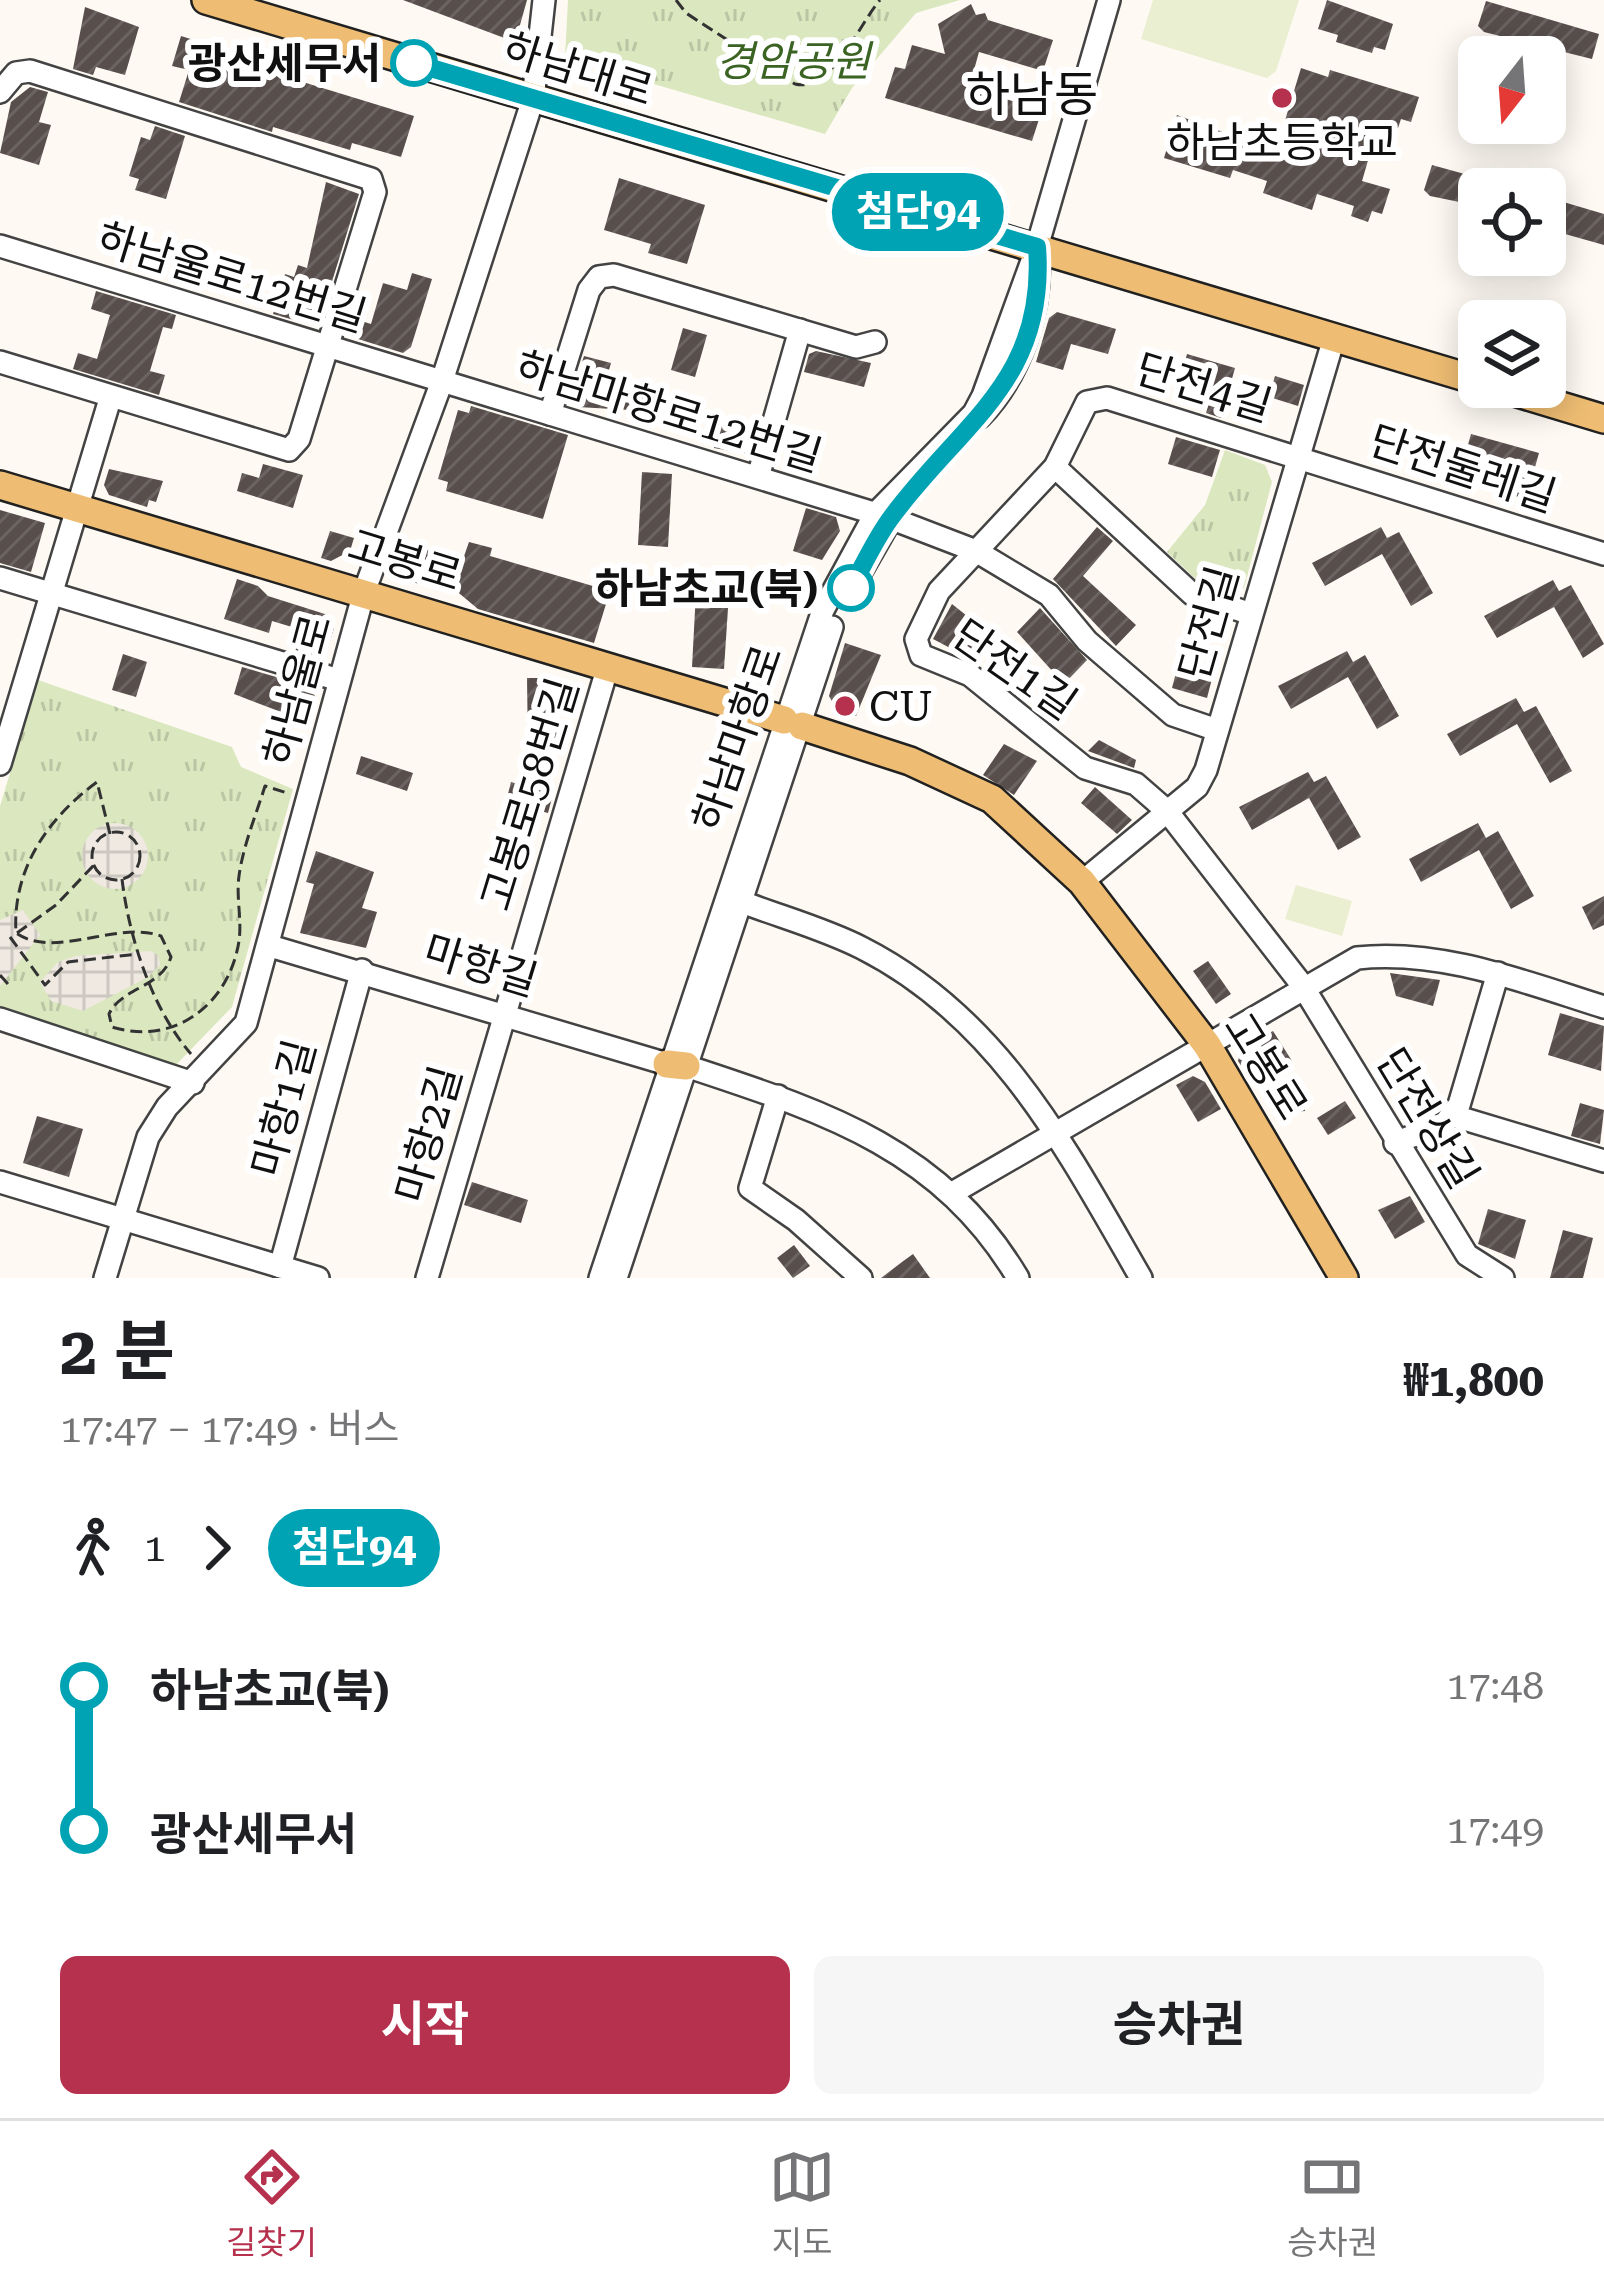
<!DOCTYPE html>
<html lang="ko">
<meta charset="utf-8">
<style>
body{margin:0;font-family:"Roboto Serif","Noto Sans KR",serif;background:#f6f6f6;color:#202124;height:100vh;display:flex;flex-direction:column;font-size:45px;white-space:nowrap}
*{box-sizing:border-box;margin:0}
p{font-size:39px;color:#757577}
.icon{flex:none;width:66px;height:66px;fill:none;stroke:currentColor;stroke-width:2;stroke-linecap:round;stroke-linejoin:round}
.map{position:relative;height:1278px;overflow:hidden}
.panel{display:flex;flex-direction:column;background:#fff;flex:1}
.panel>*{flex:none}
.badge{padding:0 24px;border-radius:39px;font-size:42px;line-height:78px}
.needle{width:78px;rotate:197deg}
.fabs{position:absolute;left:1458px;top:36px;display:grid;gap:24px}
.fabs a{display:grid;place-items:center;width:108px;height:108px;border-radius:18px;background:#fff;box-shadow:0 6px 30px #0003;font-size:60px}
.map>.badge{position:absolute;translate:-50% -50%;box-shadow:0 0 0 6px #fff}
.legs{display:flex;align-items:center;gap:18px;height:132px;padding:0 60px;font-size:39px}
.legs p{margin-inline-start:auto}
.head{display:flex;align-items:center;justify-content:space-between;height:204px;padding:0 60px}
h1{font-size:66px;font-weight:700;line-height:90px}
.cta{display:flex;gap:24px;margin-top:auto;padding:24px 60px}
.cta a{flex:1;height:138px;border-radius:18px;background:#b6314d;color:#fff;font-size:48px;font-weight:700;line-height:138px;text-align:center}
.cta a+a{background:#f6f6f6;color:#202124}
ul{padding:0 60px;list-style:none}
li{display:flex;align-items:center;gap:42px;height:144px;font-size:45px}
li i{display:grid;place-items:center;width:18px;height:100%;margin:0 15px;background:currentColor}
li i::after{content:'';width:30px;height:30px;margin:-15px;border:9px solid;border-radius:50%;background:#fff}
li p{margin-inline-start:auto}
li:first-child i{background:linear-gradient(#0000 50%,currentColor 0)}
li:last-child i{background:linear-gradient(currentColor 50%,#0000 0)}
.tab-bar{display:flex;justify-content:space-around;align-items:center;height:168px;border-top:3px solid #e0e0e0;background:#fff;font-size:33px;color:#757577}
.tab-bar a{display:grid;justify-items:center;gap:6px}
.tab-bar .on{color:#b6314d}
.map>svg:first-child{display:block}
.park{fill:url(#park-tufts)}
.pitch{fill:#e9efd0}
.plaza{fill:url(#plaza-grid)}
.building{fill:url(#building-hatch)}
.lines{fill:none;stroke-linecap:round;stroke-linejoin:round}
.minor-casing{stroke:#434343;stroke-width:26}
.major-casing{stroke:#212121;stroke-width:32}
.path{stroke:#323232;stroke-width:3;stroke-dasharray:12 6;stroke-linecap:butt}
.minor{stroke:#fff;stroke-width:21}
.major{stroke:#eebd73;stroke-width:27}
.line-1-casing{stroke:#fff;stroke-width:27}
.line-1{stroke:#00a3b4;stroke-width:18}
.stop-1-dot{fill:#fff;stroke:#00a3b4;stroke-width:6}
.poi-dot{fill:#b6314d;stroke:#fff;stroke-width:4.5}
.labels{text-anchor:middle;stroke-width:12;stroke-linejoin:round;paint-order:stroke}
.park-label{font-size:42px;font-style:italic;fill:#3b6324;stroke:#fff}
.stop-label{font-size:42px;font-weight:bold;fill:#101010;stroke:#fff;text-anchor:end}
.street-label{font-size:42px;fill:#101010;stroke:#fff}
.poi-label{font-size:42px;fill:#101010;stroke:#fff}
.quarter-label{font-size:48px;fill:#101010;stroke:#fff}
</style>
<div class="map">
<svg width="1604" height="1278" viewBox="0 0 1604 1278">
<defs>
<pattern id="park-tufts" width="24" height="20" patternUnits="userSpaceOnUse" patternTransform="scale(3)"><rect width="24" height="20" fill="#dae7bf"/><path d="M3 7l-1-3M5 7V3M7 7l1-3M15 17l-1-3M17 17v-4M19 17l1-3" fill="none" stroke="#bac5a3"/></pattern>
<pattern id="plaza-grid" width="8" height="8" patternUnits="userSpaceOnUse" patternTransform="scale(3)"><rect width="8" height="8" fill="#efe9e1"/><path d="M0 4h8M4 0v8" fill="none" stroke="#ccc7c0"/></pattern>
<pattern id="building-hatch" width="6" height="6" patternUnits="userSpaceOnUse" patternTransform="scale(3)"><rect width="6" height="6" fill="#584f4d"/><path d="M-1 1l2-2M0 6l6-6M5 7l2-2" fill="none" stroke="#6b6462"/></pattern>
</defs>
<rect width="100%" height="100%" fill="#fefaf3"/>
<g class="park">
<path d="M568,0H960L916,13L852,88L825,134L565,58Z"/>
<path d="M1225,450L1265,465L1272,482L1244,588L1229,596L1201,584L1167,552L1205,505Z"/>
<path d="M38,680L232,747L241,767L293,789L232,1007L173,1068L0,1012V806Z"/>
</g>
<g class="pitch">
<path d="M1153,0H1299L1276,71L1267,78L1141,39Z"/>
<path d="M1296,885L1352,901L1342,936L1285,919Z"/>
</g>
<g class="plaza">
<circle cx="115" cy="856" r="33"/>
<path d="M23,910L40,935L0,986V920Z"/>
<path d="M150,951L158,955L160,965L148,977L83,1011L51,1001L40,982L58,962L76,956Z"/>
</g>
<g class="building">
<path d="M403,0H527L518,32L507,39Z"/>
<path d="M1327,0L1393,24L1385,50L1374,47L1372,53L1336,42L1338,35L1318,29Z"/>
<path d="M1486,1L1599,34L1592,59L1484,32L1478,26Z"/>
<path d="M971,4L976,15L985,13L988,20L1053,40L1043,71L979,52L969,88L1042,110L1032,141L885,98L895,67L905,69L912,45L945,54L938,24Z"/>
<path d="M85,7L139,27L125,75L96,67L93,75L73,69Z"/>
<path d="M181,36L252,58L280,75L414,116L401,157L352,143L350,150L273,127L272,132L179,102L189,70L172,66Z"/>
<path d="M1301,68L1328,77L1330,70L1419,97L1411,122L1401,119L1398,128L1379,123L1362,181L1390,189L1382,214L1372,211L1368,222L1351,216L1354,206L1317,194L1312,210L1263,193L1267,181L1233,170L1230,178L1164,158L1177,115L1293,158L1300,133L1283,127Z"/>
<path d="M30,87L48,92L39,122L51,125L39,165L0,153L11,102Z"/>
<path d="M155,126L185,136L166,199L135,190L139,179L129,176L141,137L150,140Z"/>
<path d="M1432,165L1479,178V206L1430,196L1424,190Z"/>
<path d="M619,178L705,205L687,264L648,253L651,244L604,230Z"/>
<path d="M326,182L359,194L318,327L273,314L285,274L294,277L298,265L307,268Z"/>
<path d="M1560,201L1604,214V245L1558,232L1552,226Z"/>
<path d="M412,273L432,279L411,347L403,353L358,339L352,318L371,324L383,283L407,290Z"/>
<path d="M96,291L176,315L172,329L163,327L150,371L165,375L159,395L73,369L78,353L97,359L110,315L91,309Z"/>
<path d="M1057,312L1116,329L1108,354L1071,344L1063,370L1036,362L1049,318Z"/>
<path d="M683,328L707,335L695,377L671,370Z"/>
<path d="M816,351L871,363L864,387L804,372L809,354Z"/>
<path d="M1187,354L1235,368L1221,418L1206,413L1212,393L1179,383Z"/>
<path d="M584,356L611,363L605,384L646,383L647,411L578,407L571,396Z"/>
<path d="M1275,376L1304,385L1298,406L1269,397Z"/>
<path d="M471,406L568,435L543,519L446,491L448,482L438,479L458,410L469,413Z"/>
<path d="M721,422L755,432L749,454L714,448Z"/>
<path d="M1471,434L1539,453L1526,499L1458,480Z"/>
<path d="M1176,437L1220,450L1212,477L1168,464Z"/>
<path d="M263,464L303,475L293,508L237,491L242,473L259,478Z"/>
<path d="M109,469L163,481L156,502L149,500L147,507L109,495L104,485Z"/>
<path d="M642,472L672,474L668,547L638,545Z"/>
<path d="M806,508L836,517L840,531L822,560L793,551Z"/>
<path d="M0,510L45,523L31,572L0,563Z"/>
<path d="M1097,527L1113,541L1083,576L1136,625L1116,646L1053,579Z"/>
<path d="M1381,527L1387,538L1399,532L1433,593L1411,606L1382,554L1325,586L1312,563Z"/>
<path d="M330,531L354,538L350,551L331,561L321,558Z"/>
<path d="M469,542L492,548L490,556L610,591L594,643L478,609L454,589L409,582L401,565L407,543L462,562Z"/>
<path d="M237,579L258,586L268,596L328,615L334,628L325,658L296,651L292,627L272,621L269,633L224,619Z"/>
<path d="M1553,580L1559,591L1571,585L1604,644L1583,658L1554,607L1497,638L1484,616Z"/>
<path d="M696,592L729,593L724,669L692,667Z"/>
<path d="M952,604L991,635L971,659L933,639Z"/>
<path d="M1040,608L1087,660L1064,684L1017,632Z"/>
<path d="M845,643L881,655L856,716L837,710L829,696Z"/>
<path d="M1347,651L1353,662L1365,655L1399,716L1377,729L1348,677L1291,709L1278,686Z"/>
<path d="M123,654L147,662L136,697L112,690Z"/>
<path d="M1179,661L1214,671L1207,698L1172,688Z"/>
<path d="M242,667L310,687L317,700L310,723L234,694Z"/>
<path d="M527,678H548V697L557,696L558,750L528,751Z"/>
<path d="M1516,698L1524,712L1536,706L1572,771L1550,783L1517,724L1460,756L1447,734Z"/>
<path d="M1099,740L1136,760L1134,768L1088,751Z"/>
<path d="M1004,744L1037,761L1014,795L983,775Z"/>
<path d="M361,756L413,773L407,791L356,774Z"/>
<path d="M1308,772L1314,782L1326,776L1361,837L1338,850L1309,798L1252,830L1239,807Z"/>
<path d="M511,782L553,794L548,813L506,802Z"/>
<path d="M1095,787L1132,820L1117,834L1081,803Z"/>
<path d="M1478,823L1486,838L1498,831L1534,896L1511,909L1479,850L1421,882L1409,859Z"/>
<path d="M316,851L374,872L362,908L377,912L366,948L300,933L314,884L306,882Z"/>
<path d="M1604,896V925L1593,930L1582,907Z"/>
<path d="M1208,961L1231,994L1216,1004L1193,971Z"/>
<path d="M1390,973L1440,980L1433,1006L1396,996Z"/>
<path d="M1560,1013L1604,1026L1601,1071L1548,1055Z"/>
<path d="M1273,1031L1292,1061L1253,1084L1238,1061L1242,1047Z"/>
<path d="M1193,1076L1205,1082L1221,1109L1198,1122L1176,1085Z"/>
<path d="M1302,1085L1305,1111L1284,1113L1282,1087Z"/>
<path d="M1345,1101L1356,1118L1328,1135L1317,1118Z"/>
<path d="M1580,1103L1604,1110L1600,1144L1571,1136Z"/>
<path d="M37,1116L83,1129L69,1177L23,1163Z"/>
<path d="M472,1182L528,1200L521,1223L464,1205Z"/>
<path d="M1410,1196L1425,1222L1395,1239L1378,1210Z"/>
<path d="M1488,1209L1526,1220L1515,1259L1478,1244Z"/>
<path d="M1563,1230L1593,1238L1583,1278H1550Z"/>
<path d="M794,1245L810,1266L793,1278L777,1258Z"/>
<path d="M913,1254L930,1278H881L902,1262Z"/>
</g>
<g class="lines">
<g class="minor-casing">
<g id="minor">
<path d="M0,92L16,73L30,71L371,179L375,192L299,439L289,450L0,362"/>
<path d="M0,246L890,518L976,551L1049,595L1087,641L1173,715L1217,730"/>
<path d="M550,414L589,290L599,277L614,275L856,347L875,342"/>
<path d="M980,417C1020,376 1042,310 1038,254"/>
<path d="M1055,467L1192,594L1251,614"/>
<path d="M758,477L800,330"/>
<path d="M0,578L339,680"/>
<path d="M848,594L895,512"/>
<path d="M0,764L110,399"/>
<path d="M1082,882L1197,787L1206,770L1334,338"/>
<path d="M742,902C781,917 825,929 862,948C1000,1018 1067,1150 1141,1278"/>
<path d="M270,946L667,1064"/>
<path d="M0,1019L193,1083"/>
<path d="M686,1066C822,1111 940,1147 1018,1278"/>
<path d="M778,1096L750,1188L796,1220L861,1278"/>
<path d="M1451,1115L1604,1161"/>
<path d="M1395,1143L1445,1123L1459,1105L1498,973"/>
<path d="M0,1182L318,1278"/>
<path d="M954,1192L1357,958C1442,949 1524,982 1604,1007"/>
<path d="M280,1267L362,970"/>
<path d="M105,1278L148,1137L167,1107L246,1023L364,592L441,384L533,99L544,0"/>
<path d="M427,1278L608,666"/>
<path d="M600,1278L823,610L875,514L974,413L983,396L1037,247L1109,0"/>
<path d="M616,1278L832,627"/>
<path d="M1503,1278L1467,1255L1302,985L1167,811L1136,784L1085,768L970,675L921,655L916,639L939,591L1055,467L1087,402L1107,398L1604,554"/>
</g>
</g>
<g class="major-casing">
<g id="major">
<path d="M206,0L1479,381"/>
<path d="M1498,387L1604,419"/>
<path d="M0,485L784,720"/>
<path d="M802,726L910,761L992,799L1082,882L1207,1045L1344,1278"/>
<path d="M667,1064L686,1066"/>
</g>
</g>
<g class="path">
<path d="M676,0L686,13L795,84C831,93 858,26 880,0"/>
<circle cx="116" cy="856" r="24"/>
<path d="M110,834L97,782C48,818 12,869 16,933C55,960 117,920 161,936L171,957C161,988 122,987 109,1014L112,1027C174,1046 229,1005 239,941C242,920 236,897 239,876C243,846 256,815 265,786L287,793"/>
<path d="M122,879C129,938 152,1009 191,1054"/>
<path d="M17,933L56,905L94,865"/>
<path d="M10,937L45,985L68,962L138,954"/>
<path d="M0,975L8,984"/>
</g>
<use href="#minor" class="minor"/>
<use href="#major" class="major"/>
</g>
<g class="lines">
<g class="line-1-casing">
<path id="line-1" d="M414,63L1037,247C1047,380 962,422 893,515C876,537 864,564 851,588"/>
</g>
<use href="#line-1" class="line-1"/>
</g>
<g class="stop-1-dot">
<circle cx="414" cy="63" r="21"/>
<circle cx="851" cy="588" r="21"/>
</g>
<g class="poi-dot">
<circle cx="1282" cy="98" r="12"/>
<circle cx="845" cy="706" r="12"/>
</g>
<g class="labels">
<g class="park-label">
<text x="793" y="76">경암공원</text>
</g>
<g class="stop-label">
<text x="381" y="78">광산세무서</text>
<text x="818" y="603">하남초교(북)</text>
</g>
<g class="street-label">
<text transform="translate(578 69) rotate(17)" y="15">하남대로</text>
<text transform="translate(232 277) rotate(17)" y="15">하남울로12번길</text>
<text transform="translate(1204 387) rotate(17)" y="15">단전4길</text>
<text transform="translate(669 411) rotate(17)" y="15">하남마항로12번길</text>
<text transform="translate(1463 468) rotate(18)" y="15">단전둘레길</text>
<text transform="translate(405 560) rotate(17)" y="15">고봉로</text>
<text transform="translate(1208 623) rotate(-74)" y="15">단전길</text>
<text transform="translate(1015 669) rotate(35)" y="15">단전1길</text>
<text transform="translate(297 690) rotate(-75)" y="15">하남울로</text>
<text transform="translate(737 738) rotate(-71)" y="15">하남마항로</text>
<text transform="translate(529 794) rotate(-73)" y="15">고봉로58번길</text>
<text transform="translate(481 965) rotate(17)" y="15">마항길</text>
<text transform="translate(1266 1066) rotate(58)" y="15">고봉로</text>
<text transform="translate(283 1108) rotate(-75)" y="15">마항1길</text>
<text transform="translate(1428 1118) rotate(59)" y="15">단전상길</text>
<text transform="translate(428 1134) rotate(-74)" y="15">마항2길</text>
</g>
<g class="poi-label">
<text x="1282" y="157">하남초등학교</text>
<text x="869" y="721" text-anchor="start">CU</text>
</g>
<g class="quarter-label">
<text x="1032" y="111">하남동</text>
</g>
</g>
</svg>
<div class="fabs">
<a><svg class="needle" viewBox="-14 -14 28 28"><path d="M0-13l5 13h-10z" fill="#e53935"/><path d="M0 13l5-13h-10z" fill="#757577"/></svg></a>
<a><svg class="icon" aria-label="locate" viewBox="0 0 24 24"><circle cx="12" cy="12" r="6"/><path d="M12 2v4M12 18v4M2 12h4M18 12h4"/></svg></a>
<a><svg class="icon" aria-label="layers" viewBox="0 0 24 24"><path d="M12 4l9 5-9 5-9-5zM3 14l9 5 9-5"/></svg></a>
</div>
<b class="badge" style="left:918px;top:212px;background:#00a3b4;color:#fff">첨단94</b>
</div>
<section class="panel">
<div class="head"><div><h1>2 분</h1><p>17:47 – 17:49 · 버스</p></div><b>₩1,800</b></div>
<div class="legs"><svg class="icon" aria-label="walk" viewBox="0 0 24 24"><circle cx="13" cy="4" r="2"/><path d="M13 8l-2 6 4 7M11 14l-3 7M7 12l3-4h3l4 4"/></svg>1<svg class="icon" aria-label="forward" viewBox="0 0 24 24"><path d="M9 5l7 7-7 7"/></svg><b class="badge" style="background:#00a3b4;color:#fff">첨단94</b></div>
<ul>
<li><i style="color:#00a3b4"></i><b>하남초교(북)</b><p>17:48</p></li>
<li><i style="color:#00a3b4"></i><b>광산세무서</b><p>17:49</p></li>
</ul>
<div class="cta"><a>시작</a><a>승차권</a></div>
</section>
<nav class="tab-bar">
<a class="on"><svg class="icon" aria-label="directions" viewBox="0 0 24 24"><path d="M12 3l9 9-9 9-9-9zM9 14v-3h6M13 9l2 2-2 2"/></svg>길찾기</a>
<a><svg class="icon" aria-label="map" viewBox="0 0 24 24"><path d="M3 6l6-2 6 2 6-2v14l-6 2-6-2-6 2zM9 4v14M15 6v14"/></svg>지도</a>
<a><svg class="icon" aria-label="tickets" viewBox="0 0 24 24"><path d="M3 7h18v10H3zM15 7v10"/></svg>승차권</a>
</nav>
